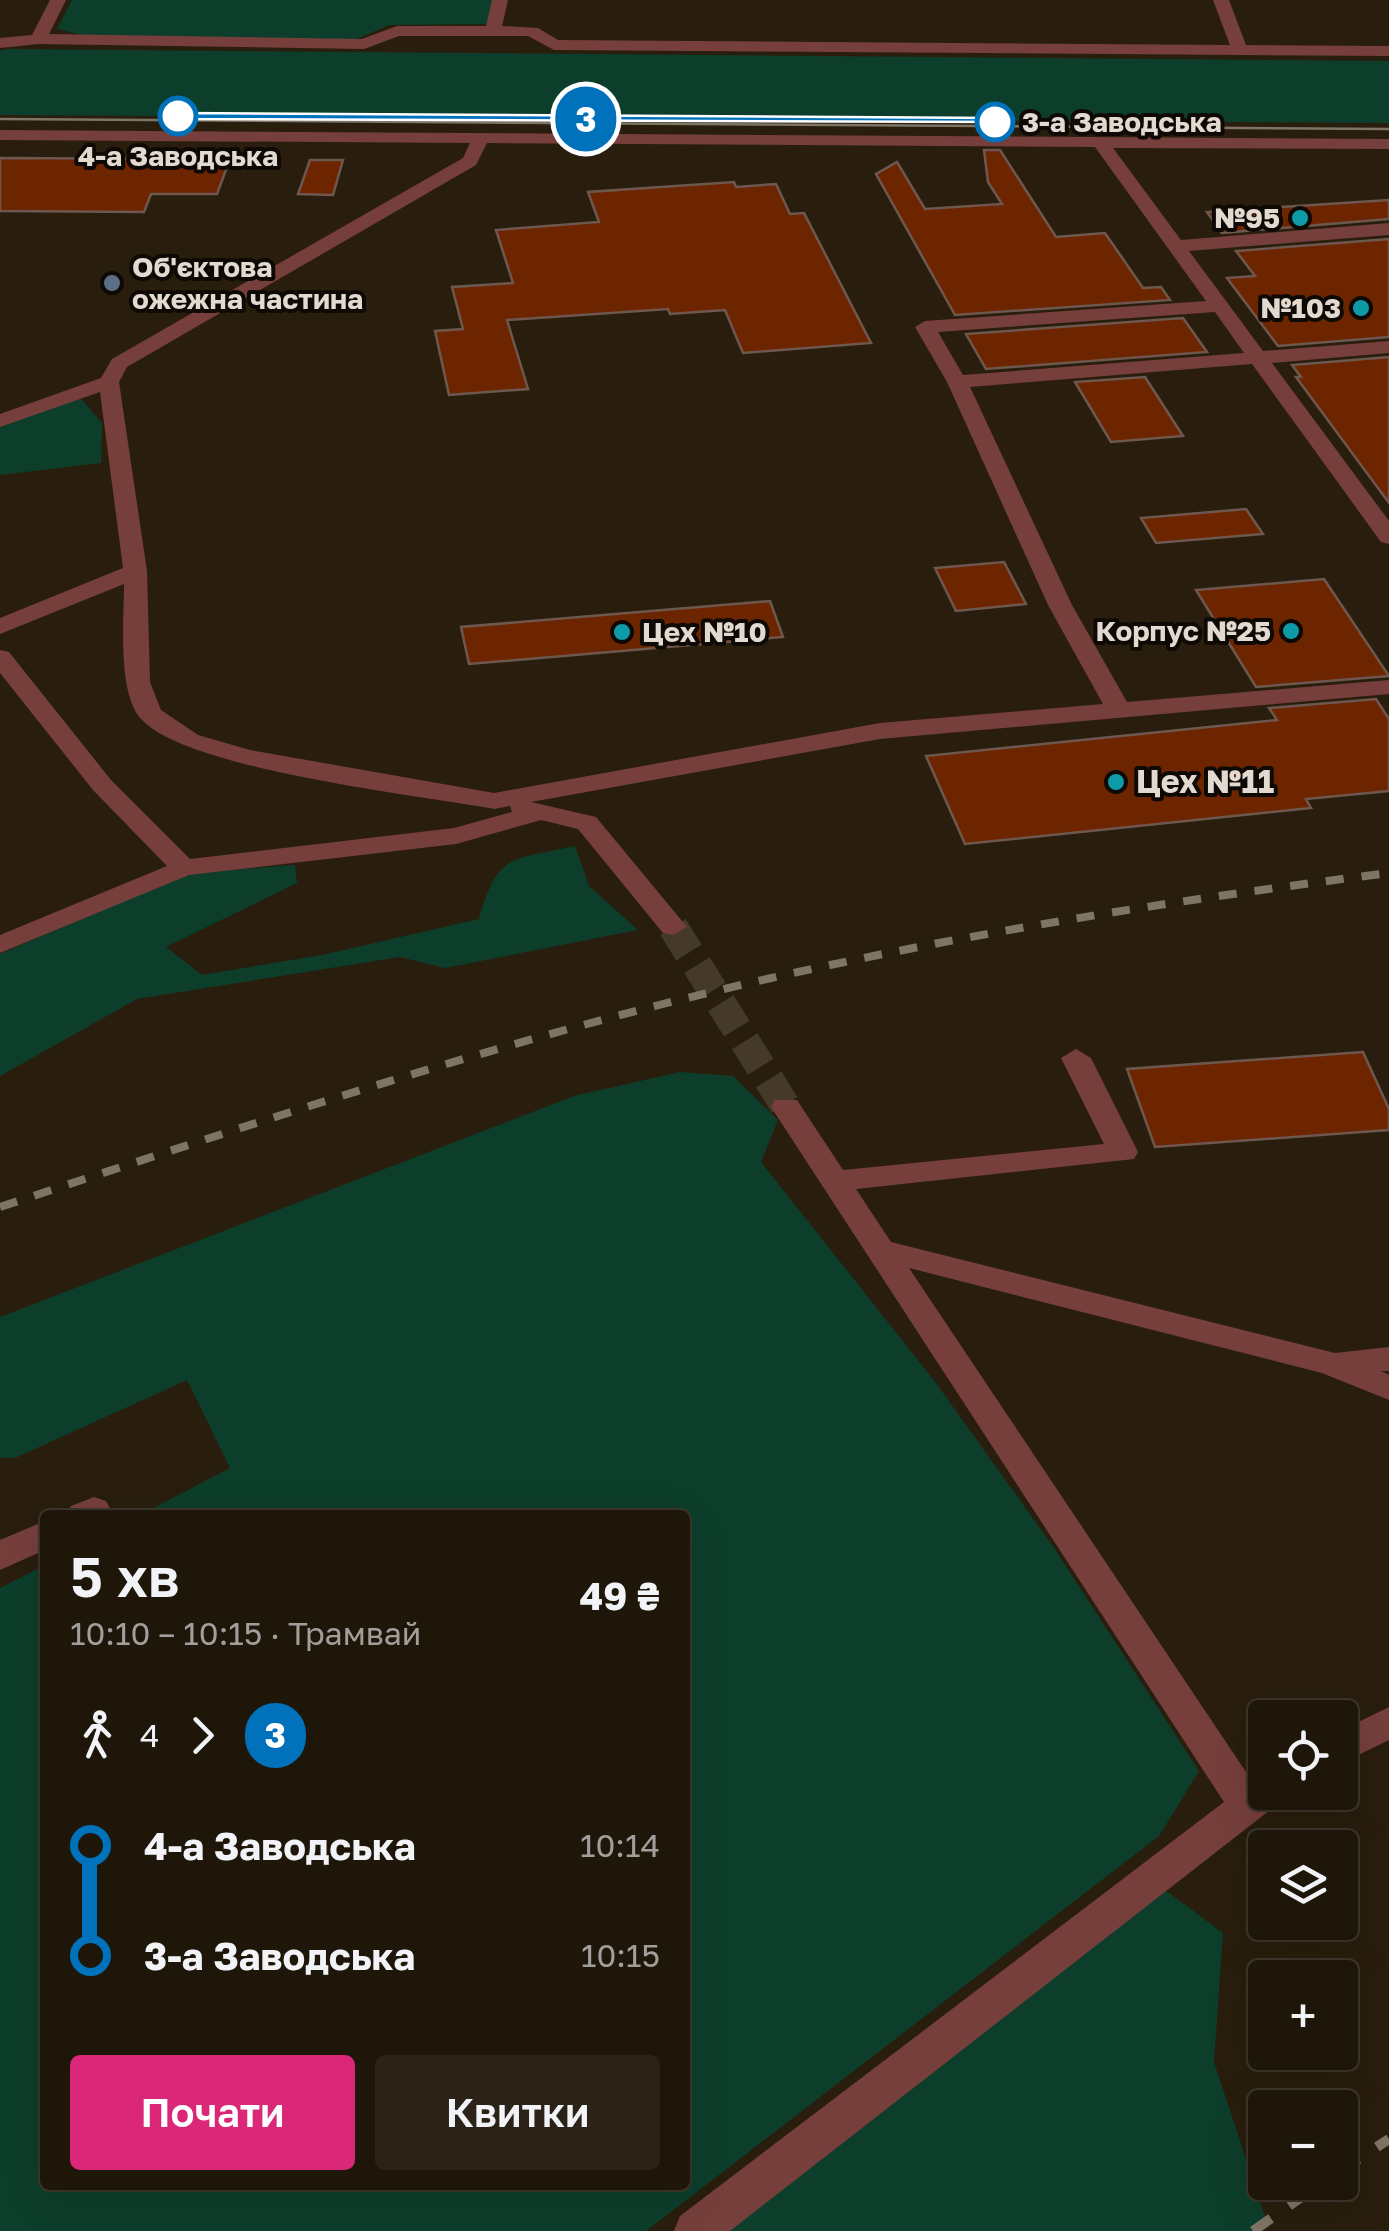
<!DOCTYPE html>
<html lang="uk">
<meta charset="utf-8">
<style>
body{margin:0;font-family:"Golos Text",sans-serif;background:#2c2318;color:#f1f3f6;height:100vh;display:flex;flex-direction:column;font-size:38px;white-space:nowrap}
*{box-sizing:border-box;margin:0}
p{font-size:32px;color:#a19f9c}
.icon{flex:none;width:55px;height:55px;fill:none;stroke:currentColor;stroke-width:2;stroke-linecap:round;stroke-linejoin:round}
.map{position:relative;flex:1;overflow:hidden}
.panel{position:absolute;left:40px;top:1510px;width:650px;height:680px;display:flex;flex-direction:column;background:#1f160a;border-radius:10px;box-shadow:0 10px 40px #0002,0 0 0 2px #3c352b}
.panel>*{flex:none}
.badge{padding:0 20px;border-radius:32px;font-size:35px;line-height:65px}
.buttons{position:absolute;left:1248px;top:1700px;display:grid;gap:20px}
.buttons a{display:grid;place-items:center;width:110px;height:110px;border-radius:10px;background:#1f160a;box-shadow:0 10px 40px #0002,0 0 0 2px #3c352b;font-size:50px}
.map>.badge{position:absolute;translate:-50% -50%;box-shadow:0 0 0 5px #fff}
.legs{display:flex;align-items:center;gap:15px;height:110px;padding:0 30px;font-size:32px}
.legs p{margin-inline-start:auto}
.headline{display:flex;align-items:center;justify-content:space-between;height:170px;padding:0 30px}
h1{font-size:55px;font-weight:600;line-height:75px}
.action{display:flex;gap:20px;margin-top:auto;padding:20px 30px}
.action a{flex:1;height:115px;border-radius:10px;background:#db2777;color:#fff;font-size:40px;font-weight:600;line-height:115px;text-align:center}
.action a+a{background:#2c2318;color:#f1f3f6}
ul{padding:0 30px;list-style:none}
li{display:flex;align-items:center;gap:35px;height:110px;font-size:38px}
li i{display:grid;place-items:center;width:15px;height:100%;margin:0 12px;background:currentColor}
li i::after{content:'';width:25px;height:25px;margin:-12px;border:8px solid;border-radius:50%;background:#1f160a}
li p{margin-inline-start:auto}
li:first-child i{background:linear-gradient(#0000 50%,currentColor 0)}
li:last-child i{background:linear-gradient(currentColor 50%,#0000 0)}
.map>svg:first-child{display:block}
.green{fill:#0d3e2b}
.building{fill:#6d2500;stroke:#6e574e;stroke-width:2.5}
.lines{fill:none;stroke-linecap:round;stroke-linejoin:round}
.minor-tunnel{stroke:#453a2a;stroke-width:30;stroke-dasharray:30 15;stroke-linecap:butt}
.minor{fill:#763f3c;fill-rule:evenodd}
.tram{stroke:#7e7567;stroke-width:2.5}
.rail-far1{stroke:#7e7567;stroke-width:8;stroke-dasharray:18 18;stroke-linecap:butt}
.rail{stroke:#7e7567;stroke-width:10;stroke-dasharray:22 22;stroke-linecap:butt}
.line-1{fill:#0072bc;stroke:#fff;stroke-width:2.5}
.stop-1-dot{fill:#fff;stroke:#0072bc;stroke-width:5}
.culture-dot{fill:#0f9aa8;stroke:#0e0904;stroke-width:4}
.service-dot{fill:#5c6f8a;stroke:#0e0904;stroke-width:4}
.labels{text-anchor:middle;stroke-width:8;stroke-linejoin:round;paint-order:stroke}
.far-stop-label{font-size:28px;font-weight:bold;fill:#e2dad0;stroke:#0e0904;text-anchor:start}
.far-poi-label{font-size:28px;font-weight:bold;fill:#e2dad0;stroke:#0e0904;text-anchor:end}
.poi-label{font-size:32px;font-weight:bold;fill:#e2dad0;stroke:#0e0904;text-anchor:start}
</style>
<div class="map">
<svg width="1389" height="2231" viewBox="0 0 1389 2231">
<rect width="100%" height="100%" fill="#291e0d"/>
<g class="green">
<path d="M72,0H492L487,24L389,25L350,42L90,37L57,29Z"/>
<path d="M8,49L1389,61V123L0,115V51Z"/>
<path d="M77,394L102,423L101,463L0,475V421Z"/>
<path d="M575,846L589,886L638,930L445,968L400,957L137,999L0,1076V954L189,873L295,865L297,883L166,947L202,975L322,955L479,919C497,852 513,860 575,846Z"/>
<path d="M680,1072L733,1076L778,1120L761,1162L936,1383L1054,1548L1199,1771L1159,1836L646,2231H0V1588L45,1565V2185H685V1515H140L230,1468L187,1380L15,1458H0V1317L574,1096Z"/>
<path d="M1149,1878L1223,1933L1214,2062L1266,2220L1253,2231H696Z"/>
</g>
<g class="building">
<path d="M984,150H1000L1056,237L1105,233L1143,288L1161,287L1170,300L955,315L876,174L897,162L925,209L1002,204L988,182Z"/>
<path d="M0,158L190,159H230L217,194H151L144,212L0,211Z"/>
<path d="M310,160H343L333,195L298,194Z"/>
<path d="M734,182L736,187L776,184L790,214L804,213L871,343L743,353L725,310L670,314L668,309L507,320L528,389L449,395L435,331L463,329L452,287L513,283L496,230L599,222L588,192Z"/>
<path d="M1389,200V219L1222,233L1207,212Z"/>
<path d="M1389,239V337L1278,346L1227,278L1255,276L1236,251Z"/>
<path d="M1183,318L1207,352L986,369L966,334Z"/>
<path d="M1389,357V503L1296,377H1301L1292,365Z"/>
<path d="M1145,377L1183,436L1111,442L1075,382Z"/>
<path d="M1246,509L1263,534L1156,543L1141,518Z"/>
<path d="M1004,562L1026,604L956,611L935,568Z"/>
<path d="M1324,579L1389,676L1256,687L1196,590Z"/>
<path d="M770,601L783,637L469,664L461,627Z"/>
<path d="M1376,699L1389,719V791L1306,799L1311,808L965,844L926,756L1277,720L1269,708Z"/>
<path d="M1363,1052L1389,1109V1130L1155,1147L1127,1069Z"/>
</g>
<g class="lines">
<path class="minor-tunnel" d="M673,927L786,1107"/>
<g class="minor">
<path d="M50,0H66L49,34L362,39L397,26H486L492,0H508L502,26L538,28L558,40L1230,45L1213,0H1229L1246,45L1389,46V56L554,50L528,36H399L364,49L38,44L0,48V38L32,35Z"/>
<path d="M0,130L1389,139V149L1113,148L1181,240L1389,223V235L1189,251L1263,351L1389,341V353L1272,363L1389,521V544L1381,542L1252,364L970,387L1072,605L1127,702L1389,680V694L880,739L531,802L596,817L687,927L673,935L663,933L578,829L541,820L456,844L189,875L0,953V935L167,866L93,790L0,673V650L9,652L111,780L190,859L454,828L512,812L510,806L494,809C418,795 188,770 141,719C117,693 124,618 124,584L0,634V618L123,568L100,392L0,427V414L101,378L112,359L463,158L470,143L0,140ZM487,143L1095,147L1206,301L925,321L915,327L947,382L1048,605L1103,704L880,723L494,793L250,750L198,735L161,710L150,682L147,571L119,382L127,367L476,165ZM1215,312L1244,353L963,375L938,332Z"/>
<path d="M1076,1049L1091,1058L1138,1152L1134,1159L856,1189L891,1242L1335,1353L1389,1347V1371H1381L1389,1375V1400L1322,1373L909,1268L1252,1781L1265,1776V1792H1284L1279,1803L730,2231H674L680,2216L1224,1802L771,1107L775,1100H797L843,1170L1104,1144L1061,1058Z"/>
<path d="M94,1497L106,1501L111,1510L109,1515H66L71,1506Z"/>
<path d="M45,1521V1550L0,1570V1540Z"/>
<path d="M1389,1707V1740L1340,1764V1731Z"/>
</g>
<path class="tram" d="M0,119L1389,129"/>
<path class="rail-far1" d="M0,1207C218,1135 436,1062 659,1005C899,944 1143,904 1389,873"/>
<g class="rail">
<path d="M1340,2171L1389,2139"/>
<path d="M1253,2231L1323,2182"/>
</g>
</g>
<path class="line-1" d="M178,113L995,118L1001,122L174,119Z"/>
<g class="stop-1-dot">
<circle cx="178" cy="116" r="18"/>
<circle cx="995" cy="122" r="18"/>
</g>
<g class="culture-dot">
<circle cx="1300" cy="218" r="10"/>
<circle cx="1361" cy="308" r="10"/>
<circle cx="1291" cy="631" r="10"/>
<circle cx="622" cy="632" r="10"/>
<circle cx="1116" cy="782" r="10"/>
</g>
<circle class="service-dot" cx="112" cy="283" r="10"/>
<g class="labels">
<g class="far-stop-label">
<text x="1022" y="132">3-а Заводська</text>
<text x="178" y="166" text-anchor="middle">4-а Заводська</text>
</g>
<g class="far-poi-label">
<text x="1280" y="228">№95</text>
<text x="132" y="277" text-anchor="start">Об'єктова<tspan x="132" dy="32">ожежна частина</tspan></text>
<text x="1341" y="318">№103</text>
<text x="1271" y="641">Корпус №25</text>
<text x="642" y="642" text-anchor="start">Цех №10</text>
</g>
<g class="poi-label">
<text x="1136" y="793">Цех №11</text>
</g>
</g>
</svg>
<div class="buttons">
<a><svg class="icon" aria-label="locate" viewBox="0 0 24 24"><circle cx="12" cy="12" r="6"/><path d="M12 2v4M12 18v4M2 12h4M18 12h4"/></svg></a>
<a><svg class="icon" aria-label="layers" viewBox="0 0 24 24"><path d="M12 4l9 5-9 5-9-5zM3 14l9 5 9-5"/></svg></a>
<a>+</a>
<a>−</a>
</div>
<b class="badge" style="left:586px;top:119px;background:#0072bc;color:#fff">3</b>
<section class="panel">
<div class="headline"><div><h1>5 хв</h1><p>10:10 – 10:15 · Трамвай</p></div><b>49 ₴</b></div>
<div class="legs"><svg class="icon" aria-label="walk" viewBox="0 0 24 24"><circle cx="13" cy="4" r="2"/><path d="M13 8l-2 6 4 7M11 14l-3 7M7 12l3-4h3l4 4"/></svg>4<svg class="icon" aria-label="forward" viewBox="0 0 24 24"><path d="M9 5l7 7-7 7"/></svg><b class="badge" style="background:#0072bc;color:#fff">3</b></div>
<ul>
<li><i style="color:#0072bc"></i><b>4-а Заводська</b><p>10:14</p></li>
<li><i style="color:#0072bc"></i><b>3-а Заводська</b><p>10:15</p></li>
</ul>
<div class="action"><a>Почати</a><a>Квитки</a></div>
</section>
</div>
